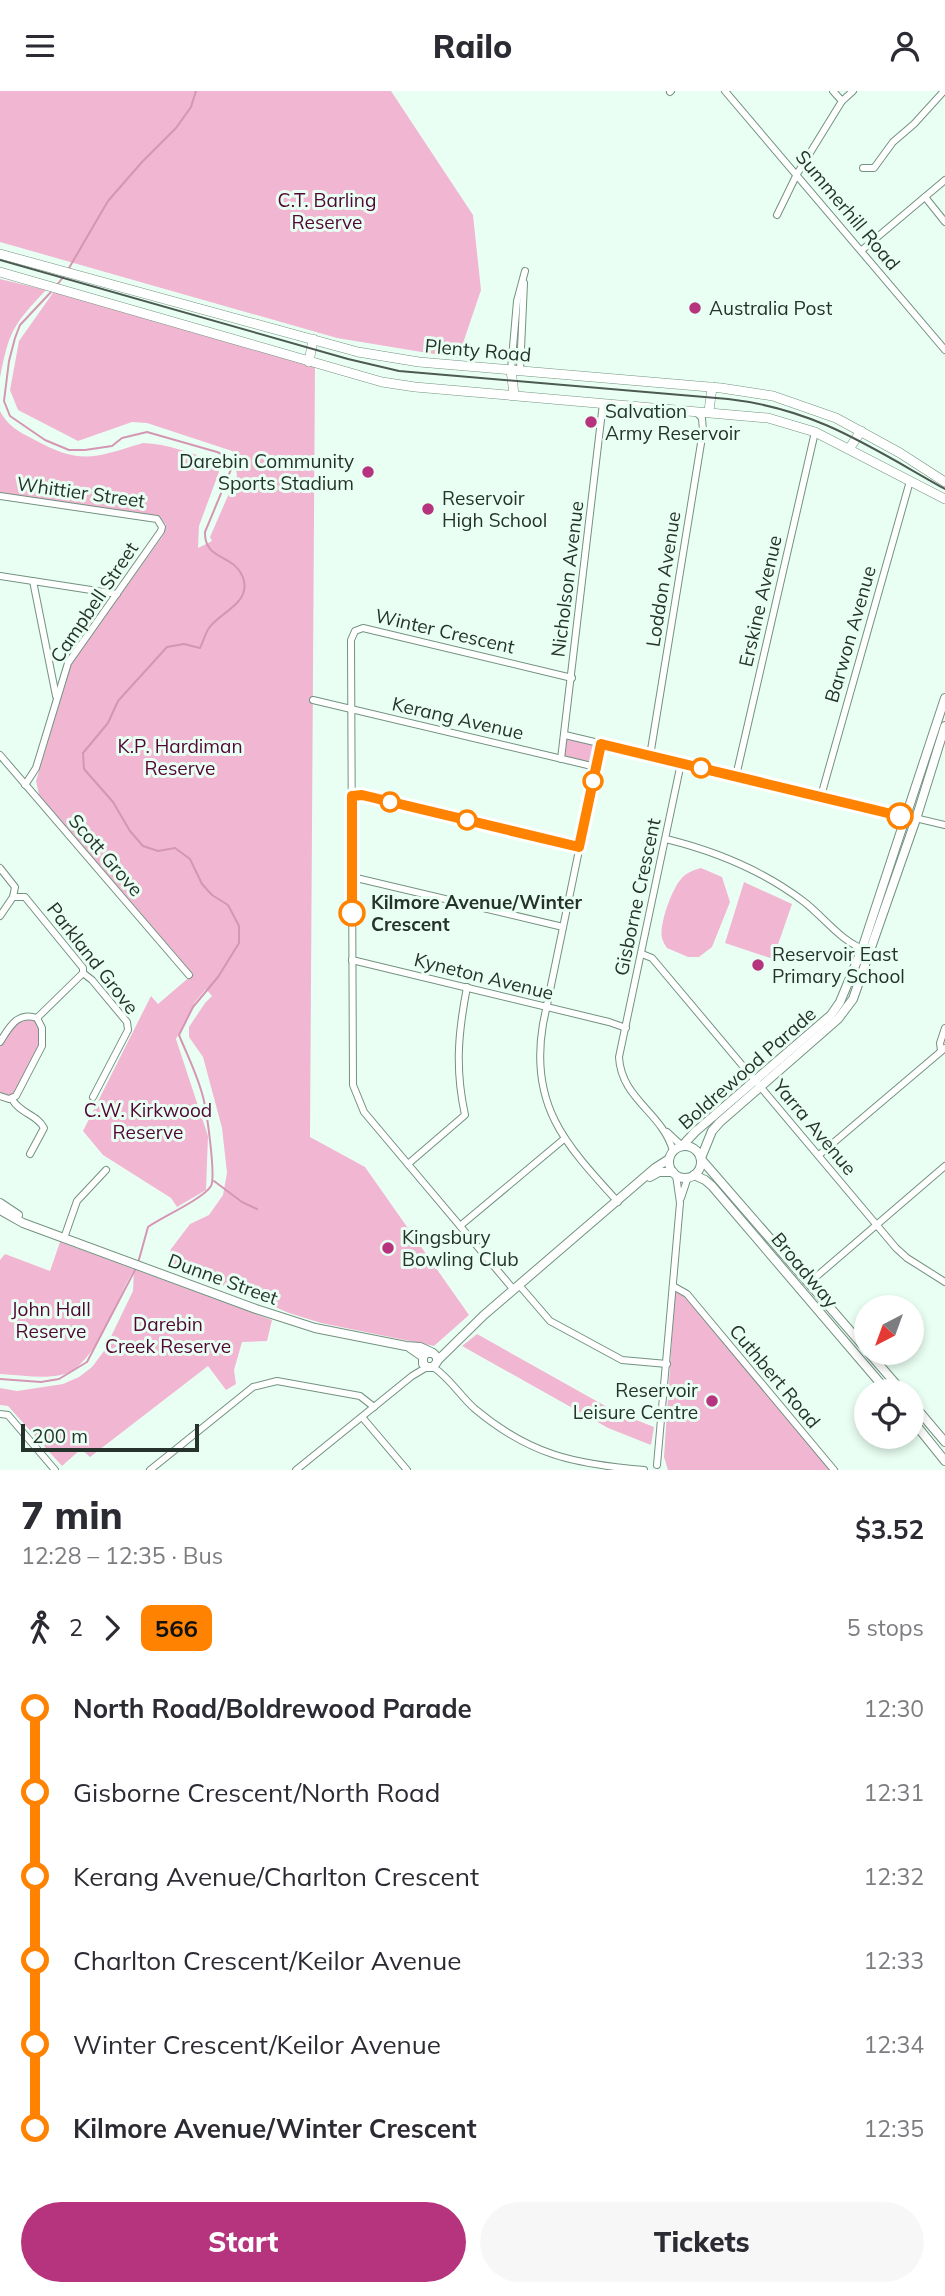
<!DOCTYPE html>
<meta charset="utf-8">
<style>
body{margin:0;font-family:Mulish,sans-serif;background:#f7f7f7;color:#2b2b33;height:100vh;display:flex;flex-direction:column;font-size:26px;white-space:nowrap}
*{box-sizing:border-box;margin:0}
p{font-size:23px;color:#7c7c81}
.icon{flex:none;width:38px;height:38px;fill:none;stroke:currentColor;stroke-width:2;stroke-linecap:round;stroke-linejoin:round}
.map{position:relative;height:1379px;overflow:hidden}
.details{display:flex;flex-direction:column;background:#fff;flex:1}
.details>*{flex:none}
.badge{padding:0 14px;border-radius:10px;font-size:24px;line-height:46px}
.needle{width:46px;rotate:221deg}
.fabs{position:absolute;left:854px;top:1204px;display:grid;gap:14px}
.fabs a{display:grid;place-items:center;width:70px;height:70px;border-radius:50%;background:#fff;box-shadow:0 4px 10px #0003;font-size:35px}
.scale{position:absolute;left:21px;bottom:18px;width:178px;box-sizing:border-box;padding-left:7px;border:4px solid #26332c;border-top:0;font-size:19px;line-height:24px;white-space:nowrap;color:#26332c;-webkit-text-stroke:5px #eafff3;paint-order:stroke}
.map>.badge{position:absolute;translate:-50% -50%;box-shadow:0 0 0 4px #fff}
.legs{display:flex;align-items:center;gap:10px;height:77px;padding:0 21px;font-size:23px}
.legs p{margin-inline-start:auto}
.headline{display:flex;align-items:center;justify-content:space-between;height:119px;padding:0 21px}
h1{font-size:38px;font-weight:800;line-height:52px}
.primary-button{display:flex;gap:14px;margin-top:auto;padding:14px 21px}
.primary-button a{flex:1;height:80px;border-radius:42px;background:#b5347d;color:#fff;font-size:28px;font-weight:800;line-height:80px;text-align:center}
.primary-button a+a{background:#f7f7f7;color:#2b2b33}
ul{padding:0 21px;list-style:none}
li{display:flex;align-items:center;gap:24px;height:84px;font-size:26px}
li i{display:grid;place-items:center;width:10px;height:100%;margin:0 9px;background:currentColor}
li i::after{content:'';width:18px;height:18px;margin:-9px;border:5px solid;border-radius:50%;background:#fff}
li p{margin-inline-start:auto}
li:first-child i{background:linear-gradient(#0000 50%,currentColor 0)}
li:last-child i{background:linear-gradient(currentColor 50%,#0000 0)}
header{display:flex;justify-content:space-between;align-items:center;height:91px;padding:0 21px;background:#fff;font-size:32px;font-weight:800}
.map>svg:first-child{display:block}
.green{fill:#f1b7d2}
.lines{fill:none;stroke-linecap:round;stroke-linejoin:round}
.stream{stroke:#d596b3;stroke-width:2}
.minor-casing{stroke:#739281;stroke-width:8}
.major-casing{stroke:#739281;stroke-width:10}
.highway-casing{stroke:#739281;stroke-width:10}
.minor{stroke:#fff;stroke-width:6}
.major{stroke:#fff;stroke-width:8}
.highway{stroke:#fff;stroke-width:9}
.tram{stroke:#4c5a53;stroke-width:2}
.line-1-casing{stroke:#fff;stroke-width:16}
.line-1{stroke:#ff8200;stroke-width:10}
.poi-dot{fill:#b5347d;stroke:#eafff3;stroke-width:2.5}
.stop-1-dot{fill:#fff;stroke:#ff8200;stroke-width:3.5}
.labels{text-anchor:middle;stroke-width:6;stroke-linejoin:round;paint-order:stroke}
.park-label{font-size:19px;fill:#520634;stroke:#eafff3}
.street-label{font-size:19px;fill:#26332c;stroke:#eafff3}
.poi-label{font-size:19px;fill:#26332c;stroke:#eafff3;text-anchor:start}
.stop-label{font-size:19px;font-weight:bold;fill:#26332c;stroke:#eafff3;text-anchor:start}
</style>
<header><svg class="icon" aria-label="menu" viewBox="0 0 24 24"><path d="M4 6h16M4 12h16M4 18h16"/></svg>Railo<svg class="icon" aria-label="person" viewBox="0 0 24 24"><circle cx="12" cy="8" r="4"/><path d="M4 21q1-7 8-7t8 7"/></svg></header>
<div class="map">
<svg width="945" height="1379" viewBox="0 0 945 1379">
<rect width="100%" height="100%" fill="#eafff3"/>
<g class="green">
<path d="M0,0H391L473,124L481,199L458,267L337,247L0,151Z"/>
<path d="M0,188L46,199C13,234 9,240 0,287Z"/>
<path d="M55,199L315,273L310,1046L365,1076L469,1224L434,1255L321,1232L289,1222L167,1171L171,1158L190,1133L209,1124L223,1104L227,1082L222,1037L203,966L189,946V936L205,912L212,905L206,898L195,911L176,948L208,1045L206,1099L177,1116L171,1107L103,1064L83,1040L151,905L158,913L193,883L39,704L36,690L72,571L164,443L166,434L160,426L0,402V320C7,334 19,341 33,348C80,374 94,367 143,352C168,353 191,362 215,370L218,373L219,381L199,435L198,457L212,450L210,446L237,384L232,360L147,332L132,331L78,350L18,319L10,299L19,250Z"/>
<path d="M565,644L601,653L596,676L561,668Z"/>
<path d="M701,777L722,786L730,811L712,856L699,866H688L667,857C665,854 663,851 662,847C659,833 672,798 681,788C687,781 694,779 701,777Z"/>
<path d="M744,791L792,813L773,868L725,852Z"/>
<path d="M25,927L35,928C48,956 28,979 15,1004L9,1007L0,1003V956L16,931Z"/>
<path d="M60,1151L272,1229L267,1250L242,1251L234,1279L236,1293L226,1299L208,1275L90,1366L81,1358L62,1375L8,1315L0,1314V1297L17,1300L63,1293L79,1286L92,1276L104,1260L133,1200L134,1179C117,1204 96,1278 61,1284C42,1288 19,1284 0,1283V1169L5,1163L50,1180Z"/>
<path d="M675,1201L684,1204L690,1211L830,1379H668L664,1366Z"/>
<path d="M477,1243L616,1321L654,1336L651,1354L608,1337L462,1255Z"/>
</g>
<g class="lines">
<g class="stream">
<path d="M69,177L108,110L142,71L176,37L191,16L196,0"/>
<path d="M57,194L64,185"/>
<path d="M51,201L20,234L15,247L9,270L4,310L10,325L45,349L69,359H85L112,355L122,347L147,341L217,361L226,365L232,376L205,441C204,471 237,462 244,490C249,513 219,522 209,537C205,543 203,551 200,557L184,553L167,556L118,610L108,632L83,662L84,678L113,711L130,740L143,755L158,760L175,757L190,768L202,793L212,804L228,814L239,835V852L218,886L193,916L179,944C188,966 199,987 204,1010C207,1023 216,1086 211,1095C203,1108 162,1126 148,1136L138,1172"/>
<path d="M214,1090L242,1111L257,1118"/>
<path d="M0,1288L41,1291L59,1288L87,1271L136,1177"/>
</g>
<g class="minor-casing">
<g id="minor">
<path d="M725,0L945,259"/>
<path d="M833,0L842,10"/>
<path d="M670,1L671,0"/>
<path d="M863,77H874L893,51L914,33L944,0"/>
<path d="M925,106L945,131"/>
<path d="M777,124L797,83L842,10L853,0"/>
<path d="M862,159L945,89"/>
<path d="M511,279L517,210L525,180"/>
<path d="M520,280L524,192"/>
<path d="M0,405L157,428L162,436L161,440L68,572L36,677L25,694"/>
<path d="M0,485L117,503"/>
<path d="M33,490L56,605"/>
<path d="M313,609L596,676"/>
<path d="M565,644L945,734"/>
<path d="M601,653L543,933C529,1015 566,1054 618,1111"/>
<path d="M0,664L189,884"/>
<path d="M650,665L703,340L702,327L696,321"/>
<path d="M561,668L603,312"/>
<path d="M736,685L815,341"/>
<path d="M352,705L362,704L579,756"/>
<path d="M821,705L910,390"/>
<path d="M666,748C715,760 762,779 803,810C823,825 841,851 866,859"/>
<path d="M0,777L15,796L13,806L0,825"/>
<path d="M352,786L563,836"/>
<path d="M13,806H25L83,877V882L92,889L127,931L128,939L93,1006"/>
<path d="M642,863L652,867L896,1157L907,1167L945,1191"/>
<path d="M352,869L609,931L626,937"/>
<path d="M37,927L83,882"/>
<path d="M0,951C9,937 17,920 37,927"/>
<path d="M941,960L940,952L945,937"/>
<path d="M0,1005L9,1008L16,1005L42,955V937L37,927"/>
<path d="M12,1008C20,1023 37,1023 44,1037L30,1063"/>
<path d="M667,1041L682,1055"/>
<path d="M673,1060C663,1022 621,1008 619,966L681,672"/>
<path d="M819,1064L945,957"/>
<path d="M408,1073L465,1024C455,978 458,943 467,896"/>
<path d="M681,1107L688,1086"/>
<path d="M460,1135L564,1048"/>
<path d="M64,1147L77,1110L106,1079"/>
<path d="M810,1191L945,1075"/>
<path d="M519,1194L550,1230L622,1269L667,1273"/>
<path d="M673,1195L687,1203L834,1379"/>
<path d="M514,1199L364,1021L353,994L351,549L355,540L363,537L572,587"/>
<path d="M433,1276C450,1287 460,1305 475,1318C530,1364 574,1373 644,1379"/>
<path d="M0,1323L8,1324L55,1379"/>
<path d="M362,1326L407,1379"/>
<path d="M657,1374L680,1112L676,1084"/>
<path d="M150,1379L253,1296L277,1290L360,1305L374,1316"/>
<path d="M296,1379L412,1285L427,1276"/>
</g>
</g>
<g class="major-casing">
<g id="major">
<circle cx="685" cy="1071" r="16"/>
<path d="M682,1055L695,1041L831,924L840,911L862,858L945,607"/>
<path d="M701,1067L712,1040L720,1031L838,928L853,908L916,728L945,635"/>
<path d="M701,1068L866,1258"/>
<path d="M694,1084L705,1089L712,1095L887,1300"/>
<path d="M650,1086L659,1081H673"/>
<path d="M0,1112L18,1124"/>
<path d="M0,1119L23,1132L256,1218L315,1237L406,1255L420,1256L431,1261"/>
<path d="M410,1257L423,1266V1273L427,1276H433L437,1271V1266L433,1262H426L423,1266"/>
<path d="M869,1262L902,1300"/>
<path d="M438,1269L484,1224L655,1077L669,1068"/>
<path d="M912,1312L945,1351"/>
<path d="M912,1329L945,1370"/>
</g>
</g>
<g class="highway-casing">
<g id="highway">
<path d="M0,163L358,261L419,271L721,297L773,305L836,327L900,362L945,391"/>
<path d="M0,181L382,291L415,296L768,327L815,341L945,408"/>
<path d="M309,271L313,248"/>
<path d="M511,279L514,303"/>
<path d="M709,320L712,296"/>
<path d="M849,358L861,340"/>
</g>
</g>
<use href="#minor" class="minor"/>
<use href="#major" class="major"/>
<use href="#highway" class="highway"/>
<path class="tram" d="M0,169L348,268L399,280L728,308C816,318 870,356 945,398"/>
</g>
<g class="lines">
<g class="line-1-casing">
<path id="line-1" d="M352,822V705L362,704L579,756L601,653L900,725"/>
</g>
<use href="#line-1" class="line-1"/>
</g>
<g class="poi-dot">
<circle cx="695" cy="217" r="7"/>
<circle cx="591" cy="331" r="7"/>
<circle cx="368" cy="381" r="7"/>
<circle cx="428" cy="418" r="7"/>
<circle cx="758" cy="874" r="7"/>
<circle cx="388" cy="1157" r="7"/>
<circle cx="712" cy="1310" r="7"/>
</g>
<g class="stop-1-dot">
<circle cx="701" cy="677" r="9"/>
<circle cx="593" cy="690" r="9"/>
<circle cx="390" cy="711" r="9"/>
<circle cx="900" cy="725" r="12"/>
<circle cx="467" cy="729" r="9"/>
<circle cx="352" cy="822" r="12"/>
</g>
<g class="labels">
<g class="park-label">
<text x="327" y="116">C.T. Barling<tspan x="327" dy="22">Reserve</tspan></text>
<text x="180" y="662">K.P. Hardiman<tspan x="180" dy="22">Reserve</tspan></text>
<text x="148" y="1026">C.W. Kirkwood<tspan x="148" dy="22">Reserve</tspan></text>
<text x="51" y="1225">John Hall<tspan x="51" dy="22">Reserve</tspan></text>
<text x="168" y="1240">Darebin<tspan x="168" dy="22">Creek Reserve</tspan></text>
</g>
<g class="street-label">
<text transform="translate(848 119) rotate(50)" y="7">Summerhill Road</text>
<text transform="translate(478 259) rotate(5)" y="7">Plenty Road</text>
<text transform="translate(81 401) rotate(8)" y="7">Whittier Street</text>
<text transform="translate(567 488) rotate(-83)" y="7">Nicholson Avenue</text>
<text transform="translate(663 488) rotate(-81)" y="7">Loddon Avenue</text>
<text transform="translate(760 510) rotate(-77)" y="7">Erskine Avenue</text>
<text transform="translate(94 511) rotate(-56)" y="7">Campbell Street</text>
<text transform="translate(445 540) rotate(13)" y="7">Winter Crescent</text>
<text transform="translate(850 543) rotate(-74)" y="7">Barwon Avenue</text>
<text transform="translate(458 627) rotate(13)" y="7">Kerang Avenue</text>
<text transform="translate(106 764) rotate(49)" y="7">Scott Grove</text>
<text transform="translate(637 806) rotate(-78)" y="7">Gisborne Crescent</text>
<text transform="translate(93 867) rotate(52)" y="7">Parkland Grove</text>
<text transform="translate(484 885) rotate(14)" y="7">Kyneton Avenue</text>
<text transform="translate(747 977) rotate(-41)" y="7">Boldrewood Parade</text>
<text transform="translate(815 1036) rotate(50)" y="7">Yarra Avenue</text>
<text transform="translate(805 1179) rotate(50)" y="7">Broadway</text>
<text transform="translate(223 1188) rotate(20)" y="7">Dunne Street</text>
<text transform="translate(775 1285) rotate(50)" y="7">Cuthbert Road</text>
</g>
<g class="poi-label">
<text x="709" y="224">Australia Post</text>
<text x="605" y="327">Salvation<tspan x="605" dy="22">Army Reservoir</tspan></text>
<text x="354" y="377" text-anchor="end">Darebin Community<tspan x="354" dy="22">Sports Stadium</tspan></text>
<text x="442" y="414">Reservoir<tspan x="442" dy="22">High School</tspan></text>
<text x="772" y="870">Reservoir East<tspan x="772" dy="22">Primary School</tspan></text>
<text x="402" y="1153">Kingsbury<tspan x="402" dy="22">Bowling Club</tspan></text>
<text x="698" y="1306" text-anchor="end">Reservoir<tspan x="698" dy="22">Leisure Centre</tspan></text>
</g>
<g class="stop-label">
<text x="371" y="818">Kilmore Avenue/Winter<tspan x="371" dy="22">Crescent</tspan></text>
</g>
</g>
</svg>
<div class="fabs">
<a><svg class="needle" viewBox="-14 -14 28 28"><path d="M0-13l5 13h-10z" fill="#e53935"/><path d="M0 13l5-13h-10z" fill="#7c7c81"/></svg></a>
<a><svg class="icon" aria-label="locate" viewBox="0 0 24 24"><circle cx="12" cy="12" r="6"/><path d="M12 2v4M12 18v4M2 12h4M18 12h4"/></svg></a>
</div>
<div class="scale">200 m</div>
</div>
<section class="details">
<div class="headline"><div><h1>7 min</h1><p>12:28 – 12:35 · Bus</p></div><b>$3.52</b></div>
<div class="legs"><svg class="icon" aria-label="walk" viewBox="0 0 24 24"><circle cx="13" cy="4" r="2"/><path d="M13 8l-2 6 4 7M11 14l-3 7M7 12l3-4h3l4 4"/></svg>2<svg class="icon" aria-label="forward" viewBox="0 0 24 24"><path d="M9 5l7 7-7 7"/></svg><b class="badge" style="background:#ff8200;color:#111">566</b><p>5 stops</p></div>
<ul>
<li><i style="color:#ff8200"></i><b>North Road/Boldrewood Parade</b><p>12:30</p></li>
<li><i style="color:#ff8200"></i><span>Gisborne Crescent/North Road</span><p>12:31</p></li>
<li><i style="color:#ff8200"></i><span>Kerang Avenue/Charlton Crescent</span><p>12:32</p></li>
<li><i style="color:#ff8200"></i><span>Charlton Crescent/Keilor Avenue</span><p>12:33</p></li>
<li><i style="color:#ff8200"></i><span>Winter Crescent/Keilor Avenue</span><p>12:34</p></li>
<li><i style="color:#ff8200"></i><b>Kilmore Avenue/Winter Crescent</b><p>12:35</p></li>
</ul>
<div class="primary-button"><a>Start</a><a>Tickets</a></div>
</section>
